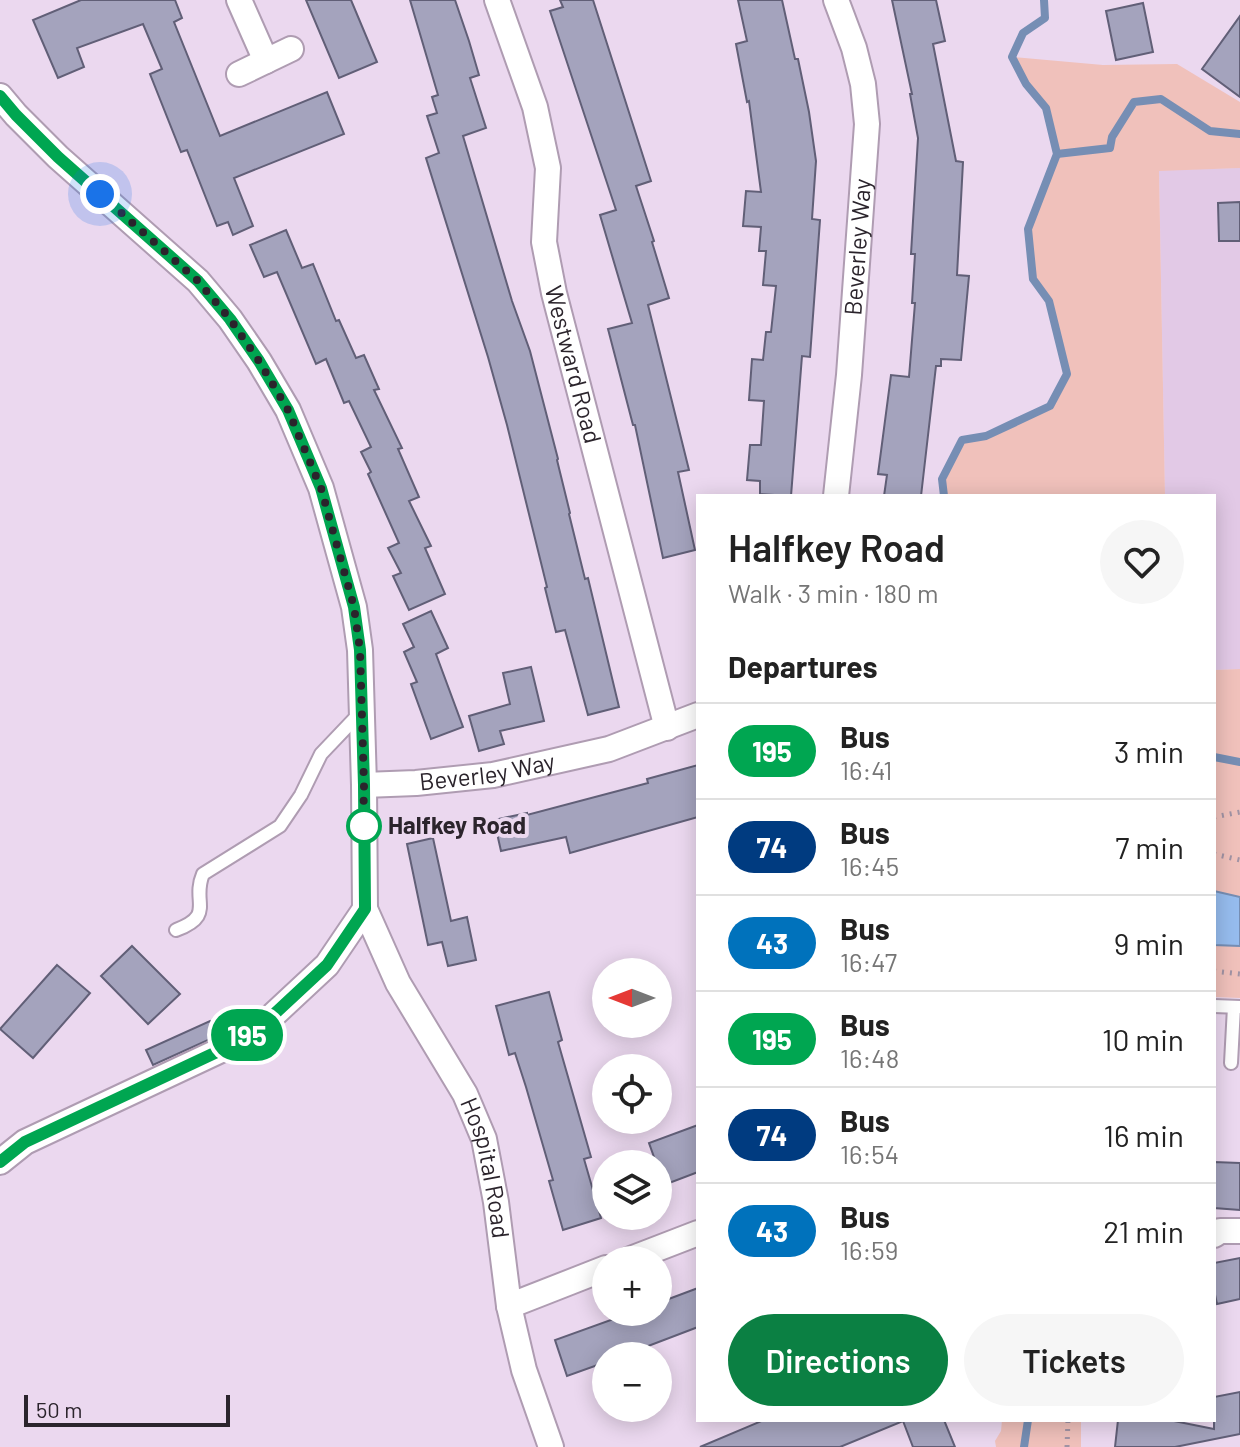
<!DOCTYPE html>
<meta charset="utf-8">
<style>
body{margin:0;font-family:Barlow,sans-serif;background:#f6f6f6;color:#222;height:100vh;display:flex;flex-direction:column;font-size:30px;white-space:nowrap}
*{box-sizing:border-box;margin:0}
p{font-size:26px;color:#767676}
.icon{flex:none;width:44px;height:44px;fill:none;stroke:currentColor;stroke-width:2;stroke-linecap:round;stroke-linejoin:round}
.map{position:relative;flex:1;overflow:hidden}
.side{position:absolute;left:696px;top:494px;width:520px;height:928px;display:flex;flex-direction:column;background:#fff;border-radius:0px;box-shadow:0 4px 20px #0003}
.side>*{flex:none}
.badge{padding:0 16px;border-radius:26px;font-size:28px;line-height:52px}
.needle{width:52px;rotate:270deg}
.controls{position:absolute;left:592px;top:958px;display:grid;gap:16px}
.controls a{display:grid;place-items:center;width:80px;height:80px;border-radius:50%;background:#fff;box-shadow:0 4px 20px #0003;font-size:40px}
.scale{position:absolute;left:24px;bottom:20px;width:206px;box-sizing:border-box;padding-left:8px;border:4px solid #2b242c;border-top:0;font-size:22px;line-height:28px;white-space:nowrap;color:#2b242c;-webkit-text-stroke:6px #ebd8ef;paint-order:stroke}
.you{position:absolute;width:40px;height:40px;margin:-20px;border:6px solid #fff;border-radius:50%;background:#1a73e8;box-shadow:0 0 0 12px #1a73e833}
.map>.badge{position:absolute;translate:-50% -50%;box-shadow:0 0 0 4px #fff}
h2{padding:0 32px;font-size:30px;line-height:72px}
.round{display:grid;place-items:center;flex:none;width:84px;height:84px;border-radius:42px;background:#f6f6f6}
.headline{display:flex;align-items:center;justify-content:space-between;height:136px;padding:0 32px}
h1{font-size:38px;font-weight:600;line-height:60px}
.cta{display:flex;gap:16px;margin-top:auto;padding:16px 32px}
.cta a{flex:1;height:92px;border-radius:48px;background:#0b8043;color:#fff;font-size:32px;font-weight:600;line-height:92px;text-align:center}
.cta a+a{background:#f6f6f6;color:#222}
ul{padding:0;list-style:none}
li{display:flex;align-items:center;gap:24px;height:96px;padding:0 32px;border-top:2px solid #e0e0e0}
li div{flex:1}
li b{display:block;font-size:30px}
li em{font-style:normal}
li .badge{min-width:88px;font-weight:700;text-align:center}
.map>svg:first-child{display:block}
.built{fill:#e2c9e6}
.green{fill:#f0c1bb}
.water{fill:#96bcee;stroke:#768eb4;stroke-width:2}
.lines{fill:none;stroke-linecap:round;stroke-linejoin:round}
.stream{stroke:#768eb4;stroke-width:8}
.building{fill:#a4a3bd;stroke:#615f77;stroke-width:2}
.service-casing{stroke:#af9cb2;stroke-width:16}
.minor-casing{stroke:#af9cb2;stroke-width:28}
.path{stroke:#a193a4;stroke-width:5;stroke-dasharray:2 6;stroke-linecap:butt}
.service{stroke:#fff;stroke-width:12}
.minor{stroke:#fff;stroke-width:24}
.line-casing{stroke:#fff;stroke-width:18}
.line{stroke:#00a651;stroke-width:12}
.walk{stroke:#2b242c;stroke-width:8;stroke-dasharray:0 14.4}
.stop-dot{fill:#fff;stroke:#00a651;stroke-width:4}
.labels{text-anchor:middle;stroke-width:8;stroke-linejoin:round;paint-order:stroke}
.street-label{font-size:24px;fill:#2b242c;stroke:#ebd8ef}
.stop-label{font-size:24px;font-weight:bold;fill:#2b242c;stroke:#ebd8ef;text-anchor:start}
</style>
<div class="map">
<svg width="1240" height="1447" viewBox="0 0 1240 1447">
<rect width="100%" height="100%" fill="#ebd8ef"/>
<path class="built" d="M1240,168V669L1214,670V496H1165L1159,170Z"/>
<g class="green">
<path d="M1012,57L1103,65L1177,64L1240,102V168L1159,171L1165,496H944L942,479L962,440L986,436L1050,406L1067,374L1049,301L1033,279L1030,268L1028,229L1057,154L1046,108L1029,88Z"/>
<path d="M1240,669V998L1214,997V670Z"/>
<path d="M1002,1420H1081V1447H996L995,1441L1001,1431Z"/>
</g>
<path class="water" d="M1214,891L1240,897V946L1214,945Z"/>
<g class="lines">
<g class="stream">
<path d="M1057,154L1110,148L1112,137L1134,102L1161,99L1210,131L1240,134"/>
<path d="M944,496L942,479L962,440L986,436L1050,406L1067,374L1049,301L1033,279L1028,229L1057,154L1046,108L1026,84L1012,57L1023,33L1045,18L1044,0"/>
<path d="M1214,757L1240,762"/>
<path d="M1024,1447L1028,1420"/>
</g>
</g>
<g class="building">
<path d="M81,0H175L182,18L174,22L220,136L327,92L344,134L234,178L253,226L233,235L228,222L217,226L187,150L181,152L150,74L162,69L143,24L77,48L84,67L58,78L33,20Z"/>
<path d="M306,0H351L377,62L339,78Z"/>
<path d="M410,0H455L469,41L479,75L470,78L486,128L463,136L512,301L530,351L558,459L557,460L570,513L569,514L585,579L588,578L619,707L588,715L565,630L556,632L545,588L547,587L507,425L488,357L426,158L439,153L427,116L437,113L432,97L438,95Z"/>
<path d="M560,0H593L651,181L636,186L654,241L652,242L669,298L648,305L689,470L678,472L695,550L663,558L635,425H633L608,329L632,323L600,215L616,210L550,11L563,7Z"/>
<path d="M738,0H782L795,59H798L809,112L816,161L812,219L820,220L810,357L802,356L791,496L760,494V481L747,480L750,445H761L764,401L749,400L752,359L763,360L766,332H771L776,286L763,285L766,251H759L761,227L743,226L746,191L761,192L749,101L747,102L736,44L747,41Z"/>
<path d="M892,0H936L945,41L933,44L956,161L963,162L957,275L969,276L961,360L941,359V366H936L921,496H884L887,475L878,474L891,375L909,377L915,303H912L915,254H911L918,138L910,94H912Z"/>
<path d="M1143,3L1153,52L1116,60L1106,11Z"/>
<path d="M1240,16V97L1202,69Z"/>
<path d="M1240,202V241H1219L1218,203Z"/>
<path d="M286,230L302,268L313,264L336,321L339,320L356,358L364,355L379,389L374,390L402,448L398,449L419,497L409,501L431,546L425,548L445,594L409,610L393,576L401,573L388,548L399,543L368,474L371,472L361,452L371,447L349,401L344,403L326,359L316,364L277,272L264,277L250,245Z"/>
<path d="M431,611L448,648L436,654L463,727L431,739L411,684L417,682L404,652L414,647L403,624Z"/>
<path d="M531,667L544,721L500,731L504,744L479,751L469,716L510,704L503,673Z"/>
<path d="M698,765V817L570,853L566,837L501,851L494,820L527,813V815L648,783L647,779Z"/>
<path d="M433,838L451,921L467,917L476,960L448,966L442,942L428,945L407,844Z"/>
<path d="M132,946L180,994L148,1024L101,976Z"/>
<path d="M57,965L90,993L33,1058L0,1029Z"/>
<path d="M549,992L562,1040L558,1042L591,1157L584,1159L601,1218L563,1230L549,1181L553,1180L526,1087L515,1053L509,1055L496,1006Z"/>
<path d="M210,1021L217,1036L153,1065L146,1050Z"/>
<path d="M698,1125V1172L664,1185L649,1143Z"/>
<path d="M1214,1162L1240,1163V1210L1214,1208Z"/>
<path d="M1240,1258V1299L1217,1304L1214,1290V1263Z"/>
<path d="M698,1288V1327L622,1356H606V1362L567,1376L555,1340L633,1312H658V1303Z"/>
<path d="M1240,1392V1434L1175,1447H1115L1118,1420H1169L1214,1429V1397Z"/>
<path d="M764,1420H944L955,1447H913L903,1421L840,1447H700Z"/>
</g>
<g class="lines">
<g class="service-casing">
<g id="service">
<path d="M176,930C216,915 191,902 203,874L280,826L301,795L321,754L360,713"/>
<path d="M1214,1006L1240,1007"/>
<path d="M1231,1063L1234,1007"/>
</g>
</g>
<g class="minor-casing">
<g id="minor">
<path d="M239,0L266,61L291,49"/>
<path id="s1" d="M497,0L535,107L548,168L544,242L554,293L667,728"/>
<path d="M239,74L266,61"/>
<path d="M0,96L16,115L58,157L198,281L230,319L259,361L288,410L321,488L354,607L360,650L364,785L365,909L327,965L269,1019L236,1043L25,1142L0,1162"/>
<path id="s2" d="M836,496L849,375L867,124L863,84L854,48L836,0"/>
<path id="s3" d="M364,785L416,783L493,775L609,749L698,715"/>
<path id="s4" d="M365,909L398,983L465,1094L484,1139L496,1202L509,1306L524,1370L551,1447"/>
<path d="M1214,1235L1220,1231H1240"/>
<path d="M628,1260L698,1233"/>
<path d="M509,1306L606,1268"/>
</g>
</g>
<g class="path">
<path d="M1214,817L1240,812"/>
<path d="M1214,854L1240,860"/>
<path d="M1214,971L1240,974"/>
<path d="M1067,1447L1068,1420"/>
</g>
<use href="#service" class="service"/>
<use href="#minor" class="minor"/>
</g>
<g class="lines">
<g class="line-casing">
<path id="line" d="M0,96L16,115L58,157L198,281L230,319L259,361L288,410L321,488L354,607L360,650L364,785L365,909L327,965L269,1019L236,1043L25,1142L0,1162"/>
</g>
<use href="#line" class="line"/>
<path class="walk" d="M100,194L198,281L230,319L259,361L288,410L321,488L354,607L360,650L364,785L363,832L364,826"/>
</g>
<circle class="stop-dot" cx="364" cy="826" r="16"/>
<g class="labels">
<g class="street-label">
<text dy="8" stroke="none"><textPath href="#s2" startOffset="250">Beverley Way</textPath></text>
<text dy="8" stroke="none"><textPath href="#s1" startOffset="376">Westward Road</textPath></text>
<text dy="8" stroke="none"><textPath href="#s3" startOffset="124">Beverley Way</textPath></text>
<text dy="8" stroke="none"><textPath href="#s4" startOffset="288">Hospital Road</textPath></text>
</g>
<g class="stop-label">
<text x="388" y="834">Halfkey Road</text>
</g>
</g>
</svg>
<div class="controls">
<a><svg class="needle" viewBox="-14 -14 28 28"><path d="M0-13l5 13h-10z" fill="#e53935"/><path d="M0 13l5-13h-10z" fill="#767676"/></svg></a>
<a><svg class="icon" aria-label="locate" viewBox="0 0 24 24"><circle cx="12" cy="12" r="6"/><path d="M12 2v4M12 18v4M2 12h4M18 12h4"/></svg></a>
<a><svg class="icon" aria-label="layers" viewBox="0 0 24 24"><path d="M12 4l9 5-9 5-9-5zM3 14l9 5 9-5"/></svg></a>
<a>+</a>
<a>−</a>
</div>
<div class="scale">50 m</div>
<div class="you" style="left:100px;top:194px"></div>
<b class="badge" style="left:247px;top:1035px;background:#00a651;color:#fff">195</b>
<section class="side">
<div class="headline"><div><h1>Halfkey Road</h1><p>Walk · 3 min · 180 m</p></div><a class="round"><svg class="icon" aria-label="heart" viewBox="0 0 24 24"><path d="M12 20l-8-8c-3-5 5-10 8-4 3-6 11-1 8 4z"/></svg></a></div>
<h2>Departures</h2>
<ul>
<li><span class="badge" style="background:#00a651;color:#fff">195</span><div><b>Bus</b><p>16:41</p></div><em>3 min</em></li>
<li><span class="badge" style="background:#003b80;color:#fff">74</span><div><b>Bus</b><p>16:45</p></div><em>7 min</em></li>
<li><span class="badge" style="background:#0072bc;color:#fff">43</span><div><b>Bus</b><p>16:47</p></div><em>9 min</em></li>
<li><span class="badge" style="background:#00a651;color:#fff">195</span><div><b>Bus</b><p>16:48</p></div><em>10 min</em></li>
<li><span class="badge" style="background:#003b80;color:#fff">74</span><div><b>Bus</b><p>16:54</p></div><em>16 min</em></li>
<li><span class="badge" style="background:#0072bc;color:#fff">43</span><div><b>Bus</b><p>16:59</p></div><em>21 min</em></li>
</ul>
<div class="cta"><a>Directions</a><a>Tickets</a></div>
</section>
</div>
